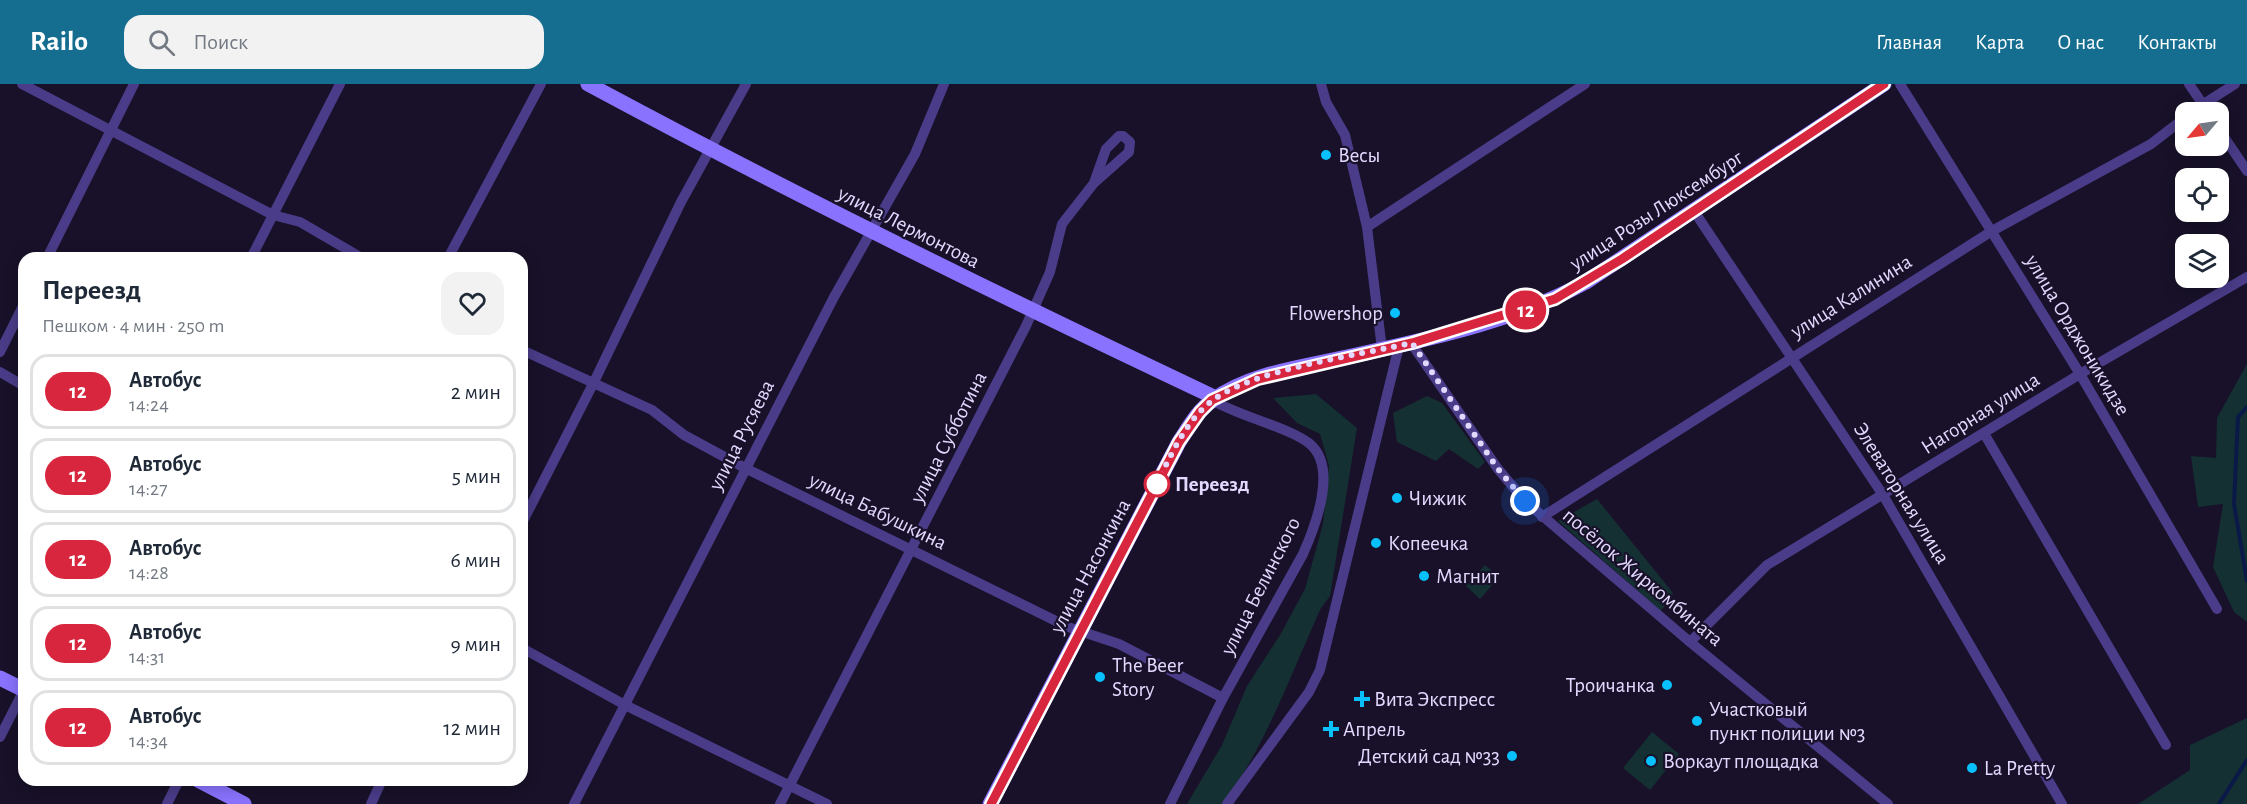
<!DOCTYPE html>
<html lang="ru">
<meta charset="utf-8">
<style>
body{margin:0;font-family:"Alegreya Sans",sans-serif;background:#f2f2f3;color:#1f2937;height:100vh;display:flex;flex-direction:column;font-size:22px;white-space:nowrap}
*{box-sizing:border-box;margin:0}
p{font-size:20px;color:#747a83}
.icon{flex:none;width:33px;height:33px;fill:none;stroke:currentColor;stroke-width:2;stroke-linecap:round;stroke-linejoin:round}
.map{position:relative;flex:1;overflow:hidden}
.sheet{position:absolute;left:18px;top:168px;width:510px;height:534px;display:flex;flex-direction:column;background:#fff;border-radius:18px;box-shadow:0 3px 15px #0003}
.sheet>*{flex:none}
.badge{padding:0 12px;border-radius:20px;font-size:21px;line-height:39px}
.needle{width:39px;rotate:241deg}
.fabs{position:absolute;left:2175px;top:18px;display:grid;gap:12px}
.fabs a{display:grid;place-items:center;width:54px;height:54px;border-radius:12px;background:#fff;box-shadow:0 3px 15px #0003;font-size:30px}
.you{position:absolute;width:30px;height:30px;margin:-15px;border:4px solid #fff;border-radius:50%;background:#1a73e8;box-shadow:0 0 0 9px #1a73e833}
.map>.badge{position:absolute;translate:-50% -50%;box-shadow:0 0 0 3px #fff}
.round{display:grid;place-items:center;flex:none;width:63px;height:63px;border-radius:18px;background:#f2f2f3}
.overview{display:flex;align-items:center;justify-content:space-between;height:102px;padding:0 24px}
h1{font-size:28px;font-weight:700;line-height:45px}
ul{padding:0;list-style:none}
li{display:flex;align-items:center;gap:18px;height:75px;margin:0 12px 9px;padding:0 12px;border:3px solid #e0e1e3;border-radius:18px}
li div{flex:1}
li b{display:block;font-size:22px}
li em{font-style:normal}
li .badge{min-width:66px;font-weight:700;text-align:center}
header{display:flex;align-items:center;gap:36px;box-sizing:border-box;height:84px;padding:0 30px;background:#156d90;color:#fff}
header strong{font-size:28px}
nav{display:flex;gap:33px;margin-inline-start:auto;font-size:21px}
.search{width:420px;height:54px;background:#f2f2f3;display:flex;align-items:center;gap:15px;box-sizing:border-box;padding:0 21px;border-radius:18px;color:#747a83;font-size:22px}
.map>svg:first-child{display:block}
.green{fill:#143033}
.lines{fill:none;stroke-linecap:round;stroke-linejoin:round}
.stream{stroke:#0b1948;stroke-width:4}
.street{stroke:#4a3c88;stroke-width:10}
.secondary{stroke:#8972fd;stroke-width:15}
.line-casing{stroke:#fff;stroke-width:14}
.line{stroke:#d7263d;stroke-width:9}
.walk{stroke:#e3d9ff;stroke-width:6;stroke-dasharray:0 10.8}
.poi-dot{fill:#08c1fc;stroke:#181129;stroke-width:2}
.stop-dot{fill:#fff;stroke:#d7263d;stroke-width:3}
.labels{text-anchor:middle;stroke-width:4.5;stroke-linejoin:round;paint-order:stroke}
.poi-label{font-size:21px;fill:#e3d9ff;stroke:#181129;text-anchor:start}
.street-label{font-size:21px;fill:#e3d9ff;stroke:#181129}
.stop-label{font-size:21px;font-weight:bold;fill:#e3d9ff;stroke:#181129;text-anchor:start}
</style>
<header>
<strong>Railo</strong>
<div class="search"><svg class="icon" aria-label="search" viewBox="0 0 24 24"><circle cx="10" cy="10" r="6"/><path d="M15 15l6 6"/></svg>Поиск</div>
<nav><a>Главная</a><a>Карта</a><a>О нас</a><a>Контакты</a></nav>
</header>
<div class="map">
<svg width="2247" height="720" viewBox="0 0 2247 720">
<rect width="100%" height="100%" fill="#181129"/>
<g class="green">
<path d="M2247,280V538L2234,528L2213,483L2223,420L2198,423L2191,372L2216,374L2217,334Z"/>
<path d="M1316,310L1357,344L1330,512L1321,524C1291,590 1266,661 1223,720H1187L1222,661L1247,602L1280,551L1305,505L1323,440L1329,382L1320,350L1297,339L1273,314Z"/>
<path d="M1427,312L1442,319L1485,378L1478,385L1449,365L1436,377L1397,358L1393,329Z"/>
<path d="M1597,415L1673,509L1661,527L1558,437Z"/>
<path d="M1485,481L1499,493L1480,515L1466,502Z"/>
<path d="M2247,634V720H2138L2190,686V661Z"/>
<path d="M1652,648L1679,670L1650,706L1623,684Z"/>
</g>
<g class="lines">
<g class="stream">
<path d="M2247,323L2238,333L2234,420L2247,497"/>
<path d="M2219,720L2247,676"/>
</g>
<g class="street">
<path d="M22,0L273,131L300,138L362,174"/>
<path d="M1321,0L1326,18L1345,51L1367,143L1382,265"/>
<path d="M1900,0L2080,290L2217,525"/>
<path d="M2189,0L2208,28"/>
<path d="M2191,28L2235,0"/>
<path d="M2218,44L2247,87"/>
<path d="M1694,127L1883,411L2062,720"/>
<path d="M1367,143L1585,0"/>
<path d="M47,174L134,0"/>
<path d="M251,174L340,0"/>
<path d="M448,174L541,0"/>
<path d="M1411,259L1498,385L1525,417L1690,558L1888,720"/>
<path d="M522,266L652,326L684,351L745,384L1068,543L1119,560L1223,614"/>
<path d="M0,268L24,220"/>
<path d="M0,288L24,302"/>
<path d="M1985,351L2166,661"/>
<path d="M1542,433L1992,147L2151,60L2186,33"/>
<path d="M522,439L593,300L681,118L746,0"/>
<path d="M1690,558L1767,481L2080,290L2247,193"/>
<path d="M522,564L625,621L827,720"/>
<path d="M0,653L24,606"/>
<path d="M167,720L179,696"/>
<path d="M371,720L382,696"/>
<path d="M574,720L834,213L915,70L944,0"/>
<path d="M780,720L1026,242L1050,188L1062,140L1094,99L1129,68L1130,58L1123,52H1119L1106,65L1094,99"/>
<path d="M1170,720L1223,614L1303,470C1315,443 1338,384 1310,360C1289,343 1240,333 1212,316"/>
<path d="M1227,720L1309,608L1320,586L1399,262"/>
</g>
<g class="secondary">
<path d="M588,0C794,111 1004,214 1216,314"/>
<path d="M0,594L24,606"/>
<path d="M198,696L244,720"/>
<path d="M990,720L1179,358C1189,343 1198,326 1213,316C1250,289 1303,283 1347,273C1428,255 1513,238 1586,198L1884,0"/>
</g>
</g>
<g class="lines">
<g class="line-casing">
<path id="line" d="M991,720L1179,358L1200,328L1212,316L1258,295L1412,259L1555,215L1622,175L1884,0"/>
</g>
<use href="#line" class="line"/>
<path class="walk" d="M1157,400C1170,372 1187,335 1213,316C1255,285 1358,271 1412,259L1498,385L1525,417"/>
</g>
<g class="poi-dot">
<circle cx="1326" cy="71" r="6"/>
<circle cx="1395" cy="229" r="6"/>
<circle cx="1397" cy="414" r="6"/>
<circle cx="1376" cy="459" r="6"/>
<circle cx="1424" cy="492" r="6"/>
<circle cx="1100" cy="593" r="6"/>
<circle cx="1667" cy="601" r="6"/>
<path d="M1359 606h6v6h6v6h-6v6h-6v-6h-6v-6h6z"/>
<circle cx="1697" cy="637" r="6"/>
<path d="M1328 636h6v6h6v6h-6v6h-6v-6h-6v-6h6z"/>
<circle cx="1512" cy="672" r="6"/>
<circle cx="1651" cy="677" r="6"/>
<circle cx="1972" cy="684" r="6"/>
</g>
<circle class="stop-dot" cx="1157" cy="400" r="12"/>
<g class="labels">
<g class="poi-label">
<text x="1338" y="78">Весы</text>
<text x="1383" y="236" text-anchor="end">Flowershop</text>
<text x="1409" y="421">Чижик</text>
<text x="1388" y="466">Копеечка</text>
<text x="1436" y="499">Магнит</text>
<text x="1112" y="588">The Beer<tspan x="1112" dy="24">Story</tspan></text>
<text x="1655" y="608" text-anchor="end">Троичанка</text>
<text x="1374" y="622">Вита Экспресс</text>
<text x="1709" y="632">Участковый<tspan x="1709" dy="24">пункт полиции №3</tspan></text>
<text x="1343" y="652">Апрель</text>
<text x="1500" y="679" text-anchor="end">Детский сад №33</text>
<text x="1663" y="684">Воркаут площадка</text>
<text x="1984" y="691">La Pretty</text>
</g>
<g class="street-label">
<text transform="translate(1656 126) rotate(-33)" y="7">улица Розы Люксембург</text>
<text transform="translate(909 143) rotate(27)" y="7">улица Лермонтова</text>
<text transform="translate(1851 212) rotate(-32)" y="7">улица Калинина</text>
<text transform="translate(2078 251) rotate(59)" y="7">улица Орджоникидзе</text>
<text transform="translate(1980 329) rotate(-32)" y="7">Нагорная улица</text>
<text transform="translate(741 351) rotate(-63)" y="7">улица Русяева</text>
<text transform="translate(948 353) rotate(-63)" y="7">улица Субботина</text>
<text transform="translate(1902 409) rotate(58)" y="7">Элеваторная улица</text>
<text transform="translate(878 427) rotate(26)" y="7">улица Бабушкина</text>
<text transform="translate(1090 482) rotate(-62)" y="7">улица Насонкина</text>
<text transform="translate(1643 493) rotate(40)" y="7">посёлок Жиркомбината</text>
<text transform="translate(1260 502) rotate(-63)" y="7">улица Белинского</text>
</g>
<g class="stop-label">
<text x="1175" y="407">Переезд</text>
</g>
</g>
</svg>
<div class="fabs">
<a><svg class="needle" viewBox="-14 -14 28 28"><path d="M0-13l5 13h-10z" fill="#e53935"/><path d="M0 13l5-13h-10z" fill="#747a83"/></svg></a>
<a><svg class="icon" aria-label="locate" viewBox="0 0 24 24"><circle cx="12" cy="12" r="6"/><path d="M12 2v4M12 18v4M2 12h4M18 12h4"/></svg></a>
<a><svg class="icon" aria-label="layers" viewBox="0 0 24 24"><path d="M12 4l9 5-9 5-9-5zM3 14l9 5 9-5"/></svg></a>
</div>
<div class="you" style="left:1525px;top:417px"></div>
<b class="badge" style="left:1526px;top:226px;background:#d7263d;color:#fff">12</b>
<section class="sheet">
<div class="overview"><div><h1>Переезд</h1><p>Пешком · 4 мин · 250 m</p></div><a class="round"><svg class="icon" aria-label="heart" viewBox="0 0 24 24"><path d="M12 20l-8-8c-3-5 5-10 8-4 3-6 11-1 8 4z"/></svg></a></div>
<ul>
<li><span class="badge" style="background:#d7263d;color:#fff">12</span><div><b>Автобус</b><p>14:24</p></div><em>2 мин</em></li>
<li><span class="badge" style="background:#d7263d;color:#fff">12</span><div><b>Автобус</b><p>14:27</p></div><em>5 мин</em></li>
<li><span class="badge" style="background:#d7263d;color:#fff">12</span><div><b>Автобус</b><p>14:28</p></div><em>6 мин</em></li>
<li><span class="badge" style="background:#d7263d;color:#fff">12</span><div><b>Автобус</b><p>14:31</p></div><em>9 мин</em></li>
<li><span class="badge" style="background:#d7263d;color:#fff">12</span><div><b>Автобус</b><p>14:34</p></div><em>12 мин</em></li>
</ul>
</section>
</div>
